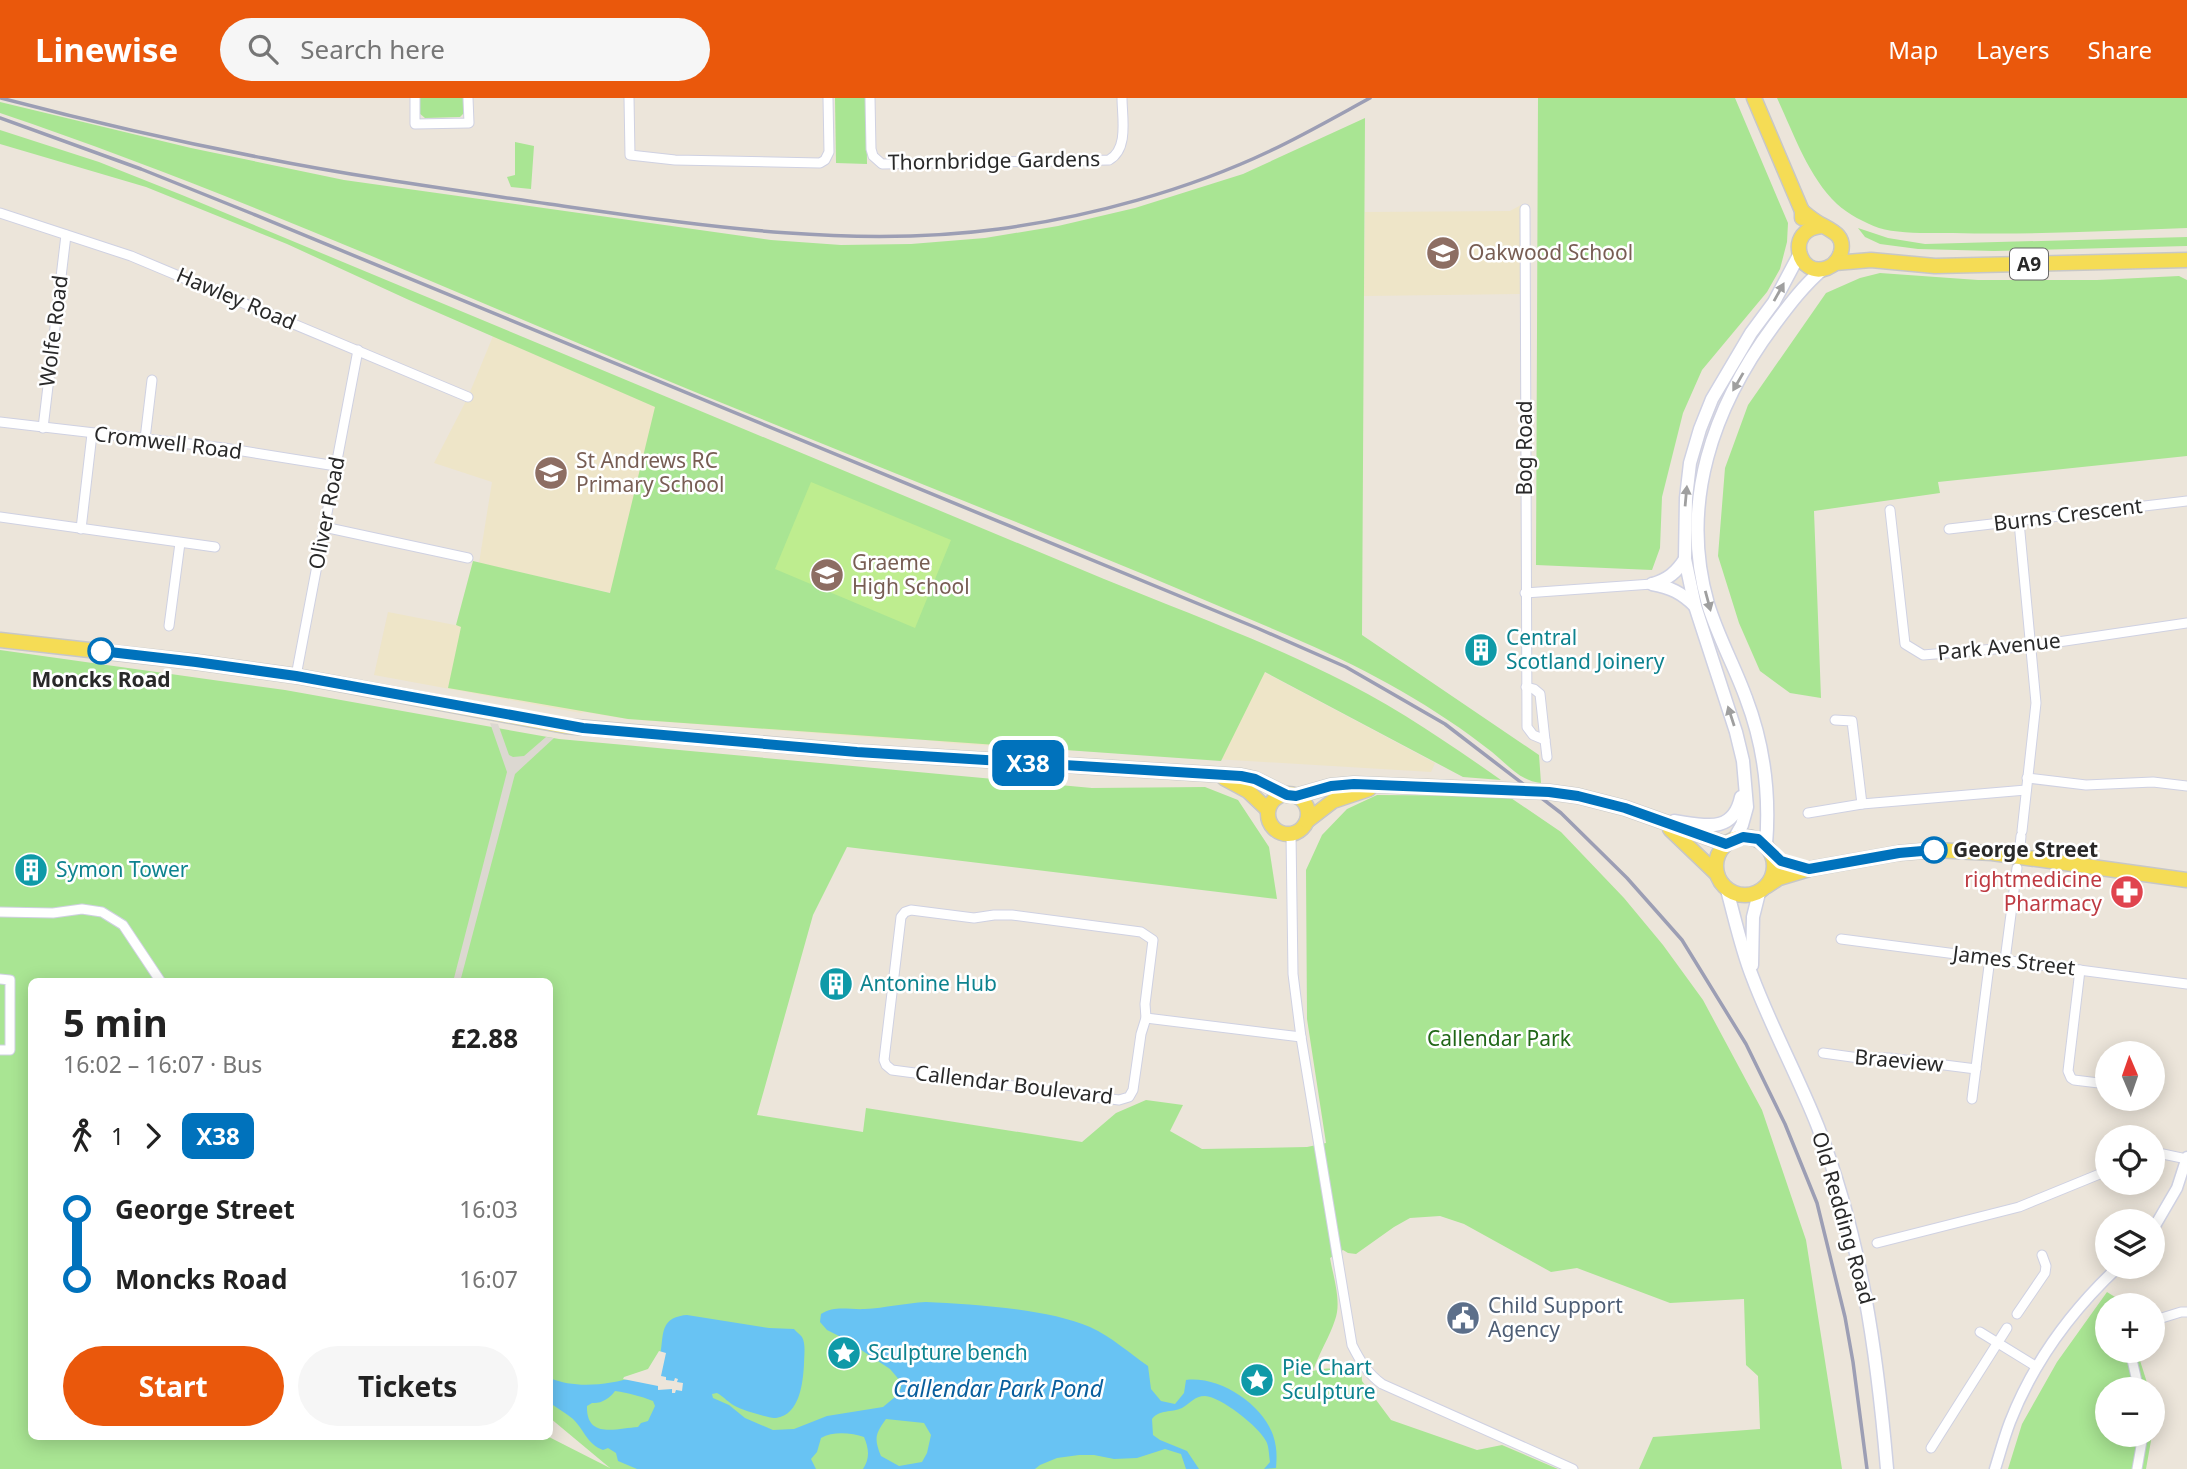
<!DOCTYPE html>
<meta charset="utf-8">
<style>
body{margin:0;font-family:"Noto Sans",sans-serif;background:#f6f6f6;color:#222;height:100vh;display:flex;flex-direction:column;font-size:26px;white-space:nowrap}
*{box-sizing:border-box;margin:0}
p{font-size:23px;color:#767676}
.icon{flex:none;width:38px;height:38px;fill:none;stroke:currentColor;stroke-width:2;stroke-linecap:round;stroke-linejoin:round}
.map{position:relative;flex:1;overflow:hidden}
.details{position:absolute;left:28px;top:880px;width:525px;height:462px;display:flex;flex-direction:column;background:#fff;border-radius:10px;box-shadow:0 4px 18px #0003}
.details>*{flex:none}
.badge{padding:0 14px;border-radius:10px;font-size:24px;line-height:46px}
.needle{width:46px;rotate:358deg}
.buttons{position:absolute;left:2095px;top:943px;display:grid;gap:14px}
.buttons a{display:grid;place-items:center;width:70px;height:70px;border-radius:50%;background:#fff;box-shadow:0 4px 18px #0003;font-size:35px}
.map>.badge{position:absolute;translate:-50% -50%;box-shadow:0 0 0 4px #fff}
.legs{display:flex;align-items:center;gap:10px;height:77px;padding:0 35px;font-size:23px}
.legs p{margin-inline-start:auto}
.summary{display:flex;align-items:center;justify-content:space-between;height:119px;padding:0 35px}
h1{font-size:38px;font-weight:700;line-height:52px}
.primary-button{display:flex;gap:14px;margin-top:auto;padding:14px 35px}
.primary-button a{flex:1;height:80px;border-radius:42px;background:#ea580c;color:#fff;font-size:28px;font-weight:700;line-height:80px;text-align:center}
.primary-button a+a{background:#f6f6f6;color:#222}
ul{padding:0 35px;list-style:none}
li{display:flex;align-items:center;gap:24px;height:70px;font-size:26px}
li i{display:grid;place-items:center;width:10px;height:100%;margin:0 9px;background:currentColor}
li i::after{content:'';width:18px;height:18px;margin:-9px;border:5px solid;border-radius:50%;background:#fff}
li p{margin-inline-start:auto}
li:first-child i{background:linear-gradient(#0000 50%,currentColor 0)}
li:last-child i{background:linear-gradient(currentColor 50%,#0000 0)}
header{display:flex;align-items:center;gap:42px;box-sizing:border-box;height:98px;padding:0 35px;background:#ea580c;color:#fff}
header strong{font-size:33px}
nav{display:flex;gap:38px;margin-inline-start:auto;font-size:24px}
.search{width:490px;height:63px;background:#f6f6f6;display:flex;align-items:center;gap:18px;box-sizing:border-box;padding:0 24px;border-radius:38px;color:#767676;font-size:26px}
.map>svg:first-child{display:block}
.education{fill:#eee5c8}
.green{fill:#a9e593;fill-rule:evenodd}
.pitch{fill:#beed8f}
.plaza{fill:#dcd8d1}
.water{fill:#68c3f3;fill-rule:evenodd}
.pier{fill:#ece5da}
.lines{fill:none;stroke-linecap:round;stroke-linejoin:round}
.minor-casing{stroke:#cfd1e2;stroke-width:11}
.tertiary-casing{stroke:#cfd1e2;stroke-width:13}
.secondary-casing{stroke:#cfd1e2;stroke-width:15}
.primary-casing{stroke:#c7c7c7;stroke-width:17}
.minor{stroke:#fff;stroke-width:9}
.tertiary{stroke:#fff;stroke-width:10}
.secondary{stroke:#fff;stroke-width:12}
.primary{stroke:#f5dc55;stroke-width:14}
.rail{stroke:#9c9eb4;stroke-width:3.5}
.oneway{fill:#9f9f9f}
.line-1-casing{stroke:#fff;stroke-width:16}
.line-1{stroke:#0072bc;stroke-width:10}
.stop-1-dot{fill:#fff;stroke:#0072bc;stroke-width:3.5}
.labels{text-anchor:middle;stroke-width:5;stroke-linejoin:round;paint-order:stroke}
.shield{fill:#fff;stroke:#696969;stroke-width:2}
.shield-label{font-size:19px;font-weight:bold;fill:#292929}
.street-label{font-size:21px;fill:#292929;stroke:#fff}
.education-label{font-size:21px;fill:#785e54;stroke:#fff;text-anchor:start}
.culture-label{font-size:21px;fill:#0d838f;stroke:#fff;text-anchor:start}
.stop-label{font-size:21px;font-weight:bold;fill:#292929;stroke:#fff}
.health-label{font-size:21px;fill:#be3a42;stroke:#fff;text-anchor:end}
.park-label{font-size:21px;fill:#216717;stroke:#fff}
.service-label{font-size:21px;fill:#4e5e75;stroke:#fff;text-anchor:start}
.water-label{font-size:23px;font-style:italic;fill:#085e9d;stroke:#fff}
</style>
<header>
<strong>Linewise</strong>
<div class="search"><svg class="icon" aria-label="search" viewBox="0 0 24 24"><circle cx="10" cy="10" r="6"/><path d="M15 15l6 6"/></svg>Search here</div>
<nav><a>Map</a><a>Layers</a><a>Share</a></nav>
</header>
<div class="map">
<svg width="2187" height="1371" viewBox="0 0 2187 1371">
<rect width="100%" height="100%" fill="#ece5da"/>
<g class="education">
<path d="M1521,107V196L1364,198L1365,114L1510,113Z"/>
<path d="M493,238L1264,574L1435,665L1431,674L949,645L911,640L906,642L627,621L584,614L581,615L374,577L388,514L460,528L611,495L479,465L492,384L434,365L468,299Z"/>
</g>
<g class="green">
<path d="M419,0H466V13L460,19L425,20L419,15Z"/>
<path d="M835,0H866L867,66L836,65Z"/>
<path d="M1538,0H1735L1788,125L1787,144L1780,171L1767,194L1702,272L1683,315L1662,399L1660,450L1652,472L1536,467Z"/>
<path d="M1777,0H2187V130C2109,133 2031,137 1953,135C1932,135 1898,136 1879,130C1865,125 1848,116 1837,106C1808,78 1794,36 1777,0Z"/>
<path d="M0,4L191,50L344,82L771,142L841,147L911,146L985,140L1058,128L1135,110L1243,76L1365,20L1362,537L1539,657L1541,685C1520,683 1508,667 1492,654C1435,609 1370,573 1303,544C1082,448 859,362 637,270C426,182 217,88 0,15Z"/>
<path d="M0,32L99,64L182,97L1104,481C1180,512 1256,540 1329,576C1390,605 1447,644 1501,682L1463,679L1265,574L1221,663L628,621L448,590L461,529L456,527L473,463L610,495L655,309L409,202L287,146L146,89L0,46Z"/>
<path d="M515,44L534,48L531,91L511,89L507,79L515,77Z"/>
<path d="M1858,130L1888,140L1925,146L2187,139V148L1994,153L1918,151L1880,146L1865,139Z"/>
<path d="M1880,175L1978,182H2097L2179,178L2187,182V358L1938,384L1940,395L1814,413L1821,600L1790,595L1760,573L1739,525L1718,458L1725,370L1748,307L1826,195L1860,180Z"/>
<path d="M0,552L285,592L559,641L1092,690L1205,689L1238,702L1269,749L1277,801L847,749L813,817L757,1017L863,1034L866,1010L1082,1044L1116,1015L1146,1002L1183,1007L1170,1033L1202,1051L1307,1049L1326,1045L1307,921L1306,772L1322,737L1347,711L1377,697L1508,698L1561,734L1624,800L1663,847L1703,902L1762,1012L1806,1142L1842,1371H1639L1653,1339L1760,1331L1758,1278L1746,1267L1744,1201L1670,1205L1577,1170L1551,1174L1464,1126L1440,1118L1410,1120L1394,1129L1356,1156L1348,1155L1343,1152L1330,1160C1333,1178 1342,1204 1335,1222C1330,1238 1319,1255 1313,1273C1327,1268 1345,1273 1361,1269L1362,1283L1391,1322L1477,1352L1502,1347L1558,1371H0ZM32,884H550V1320L610,1370L549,1339H32Z"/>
<path d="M2107,1194L2115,1199L2119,1207L2107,1208V1253H2137L2149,1291L2107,1292V1337H2152L2146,1371H2008L2022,1326L2057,1264Z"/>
</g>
<path class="pitch" d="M811,384L951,442L915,530L775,471Z"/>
<path class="plaza" d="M490,625L498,626L509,657L513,659L524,658L546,639L554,640L515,676L460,884H453L507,674Z"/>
<path class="water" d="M926,1204C972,1206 1048,1211 1090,1229C1112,1239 1129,1255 1148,1268L1151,1291L1161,1303L1175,1306L1184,1295L1186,1282C1220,1278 1262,1306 1273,1337C1277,1349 1277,1358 1276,1370L1264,1371L1270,1364C1269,1358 1269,1348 1266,1343C1258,1328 1221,1299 1205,1298C1194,1298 1191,1305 1182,1310C1171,1315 1160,1311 1152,1321L1153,1337L1160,1342L1187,1353L1199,1371H1186L1181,1356L1165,1351L1137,1360L1114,1361L1094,1357H1079L1057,1360L1040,1367L1035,1371H863C870,1360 869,1351 864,1339C852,1335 833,1333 821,1340L817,1354L811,1361L816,1371H637L618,1363L616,1355L608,1350L603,1352C587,1346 585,1333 573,1321C566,1315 557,1310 550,1305V1280C575,1291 608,1287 635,1279C639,1277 646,1276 650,1273C673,1255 648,1220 687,1217L769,1230L794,1231C796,1234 800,1236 802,1239C806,1246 804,1258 804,1266C803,1284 800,1317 776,1320C769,1320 741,1312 735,1308C729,1305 724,1299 717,1295L712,1296L713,1300L729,1307L745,1320L773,1332L794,1331L827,1318L883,1309L895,1299L901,1290V1284L890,1271L843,1240L827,1232L820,1224L821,1216C835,1207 849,1212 865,1211C885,1210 905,1205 926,1204ZM615,1293C629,1295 640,1298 653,1303L655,1308L648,1323L641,1325L638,1329C618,1330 586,1342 587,1308L592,1305C601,1306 610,1300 615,1293ZM886,1321L924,1325L931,1337L927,1355L922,1364L899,1368L881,1358C874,1341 875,1336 886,1321Z"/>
<path class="pier" d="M659,1253L666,1255L661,1278L666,1279V1282L674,1283L675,1280L678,1281L677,1284L683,1285L682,1293L676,1292L675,1295H672V1291L658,1292V1288L623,1281L624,1279L648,1271Z"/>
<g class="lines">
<g class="minor-casing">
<g id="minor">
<path d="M415,0V26L469,25L468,0"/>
<path d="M629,0L630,57L675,62L820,65L825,62L829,54L828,0"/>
<path d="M870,0L871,51L873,58L882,66L1109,62C1129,51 1122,19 1122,0"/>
<path d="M1525,111L1527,629L1533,637L1545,642L1547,659"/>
<path d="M0,115L131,158L468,299"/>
<path d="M0,324L224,350L336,368"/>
<path d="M43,330L66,137"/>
<path d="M145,341L152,282"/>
<path d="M1890,412L1905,546L1923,557L2031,548L2187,525"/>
<path d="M0,419L215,449"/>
<path d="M2019,424L2036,605L2022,733"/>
<path d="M324,429L468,460"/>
<path d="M81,431L92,336"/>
<path d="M1949,431L2187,403"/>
<path d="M1525,495L1652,486"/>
<path d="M169,528L180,445"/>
<path d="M296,578L358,252"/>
<path d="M1526,589L1534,591L1540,596L1545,642"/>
<path d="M1835,622L1852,623L1862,706"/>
<path d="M2027,680L2086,687L2153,684L2187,688"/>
<path d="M1808,715L1862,706L2026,692"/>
<path d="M1291,736L1293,876L1301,939L1352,1247C1360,1263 1368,1276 1382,1286L1573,1371"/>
<path d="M2019,759L2021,738"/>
<path d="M911,812L974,820L994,817H1012L1141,834L1153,842L1145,906L1146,920L1141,936L1133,992L1129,999L1119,1002L892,972L886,967L884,962L901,819L905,814Z"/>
<path d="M0,814L53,815L82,811L102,814L123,827L161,884"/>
<path d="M1841,841L2187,886"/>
<path d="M2005,862L2017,770"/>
<path d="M2080,872L2068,973L2071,980L2074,982L2107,986"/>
<path d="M0,881L10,882V952H0"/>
<path d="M1146,920L1301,939"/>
<path d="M1823,955L1859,960H1889L1976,971"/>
<path d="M1972,1001L1990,860"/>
<path d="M2152,1057L2163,1056L2187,1061"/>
<path d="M1877,1145L2019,1109L2107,1073"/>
<path d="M2017,1216L2045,1175L2046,1168L2042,1157"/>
<path d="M2152,1223L2181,1214H2187"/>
<path d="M1980,1234L2037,1269"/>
<path d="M2130,1253L2139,1292"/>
<path d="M1931,1350L2007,1230"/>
<path d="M2137,1371L2143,1337"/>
</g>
</g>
<g class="tertiary-casing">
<g id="tertiary">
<path d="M2152,1133L2177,1090L2187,1059"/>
<path d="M1995,1371C2000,1355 2004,1340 2010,1324C2033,1265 2072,1212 2118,1169"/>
</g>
</g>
<g class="secondary-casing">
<g id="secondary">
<path d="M1652,486C1670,489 1682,495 1695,508"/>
<path d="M1653,486C1668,481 1676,475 1685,461"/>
<path d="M1674,723C1703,727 1733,737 1741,699"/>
<path d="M1734,741L1742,727L1747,709L1743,663L1736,634L1695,508L1685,461L1686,400L1690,365L1700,331L1712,301L1751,235L1774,204L1799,157"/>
<path d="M1766,747C1770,698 1764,647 1746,600C1735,569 1718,539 1708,506C1679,405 1713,309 1774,227C1789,207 1804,187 1823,171"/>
<path d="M1727,792C1735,821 1741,850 1752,878C1771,929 1798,978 1818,1029C1861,1140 1877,1253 1887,1371"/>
<path d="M1752,867L1753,819L1759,795"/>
</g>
</g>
<g class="primary-casing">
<g id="primary">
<path d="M1754,0L1802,113V120"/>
<path d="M1802,113C1808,118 1814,123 1820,126C1832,133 1845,137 1841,154C1839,161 1835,167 1827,170C1798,181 1784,131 1822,128"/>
<path d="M1835,165L1871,162L1935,168L2187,162"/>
<path d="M0,542L196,564L296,578L565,628L857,654L1241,678L1255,681L1287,697"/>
<path d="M1224,680L1248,693L1268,712"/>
<circle cx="1288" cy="716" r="20"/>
<path d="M1296,698L1331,688L1354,686L1549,694L1578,698L1625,710L1726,746"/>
<path d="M1307,723L1333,703L1369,691"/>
<path d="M1670,731L1717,776"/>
<circle cx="1745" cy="768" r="29"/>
<path d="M1767,788L1779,780L1809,771L1899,755L1935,752L1992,755L2187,782"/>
</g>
</g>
<use href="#minor" class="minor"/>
<use href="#tertiary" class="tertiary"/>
<use href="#secondary" class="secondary"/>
<use href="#primary" class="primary"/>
<g class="rail">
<path d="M1,0C88,23 175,43 263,60C358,79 454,92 549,106C697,127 850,151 999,131C1089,119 1188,92 1270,53C1304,37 1337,18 1370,0"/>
<path d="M0,20L141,71L253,116L1257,530L1346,569L1445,626L1561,715L1627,780L1682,842L1746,946L1785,1026L1817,1105L1845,1219L1853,1264L1867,1371"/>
</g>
</g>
<defs><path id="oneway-solid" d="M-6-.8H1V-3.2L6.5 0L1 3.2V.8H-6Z" transform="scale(1.75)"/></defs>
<g class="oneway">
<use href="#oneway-solid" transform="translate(1779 194) rotate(-61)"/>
<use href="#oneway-solid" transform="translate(1738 284) rotate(120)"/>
<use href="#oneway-solid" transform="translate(1686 398) rotate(-85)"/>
<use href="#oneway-solid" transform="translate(1708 503) rotate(75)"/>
<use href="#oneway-solid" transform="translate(1731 618) rotate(-108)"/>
</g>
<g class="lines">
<g class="line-1-casing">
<path id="line-1" d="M101,553L196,564L296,578L583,630L857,654L1241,678L1255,681L1287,697L1296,698L1331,688L1354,686L1549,694L1578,698L1625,710L1726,746L1743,739L1758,741L1781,763L1809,771L1899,755L1934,752"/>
</g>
<use href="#line-1" class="line-1"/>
</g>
<defs>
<g id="school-disc" transform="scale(1.75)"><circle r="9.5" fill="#8d6e63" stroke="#fff"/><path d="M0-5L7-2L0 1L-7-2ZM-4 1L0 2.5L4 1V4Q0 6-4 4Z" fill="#fff"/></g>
<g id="building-disc" transform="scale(1.75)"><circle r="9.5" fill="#0f9aa8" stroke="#fff"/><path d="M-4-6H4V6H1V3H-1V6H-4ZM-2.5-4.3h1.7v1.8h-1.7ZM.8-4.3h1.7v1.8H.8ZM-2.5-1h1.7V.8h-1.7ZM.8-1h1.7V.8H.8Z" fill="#fff"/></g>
<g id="pharmacy-disc" transform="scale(1.75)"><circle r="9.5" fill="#e0444e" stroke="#fff"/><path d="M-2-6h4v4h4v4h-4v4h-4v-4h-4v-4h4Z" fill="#fff"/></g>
<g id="civic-disc" transform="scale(1.75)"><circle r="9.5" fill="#5c6f8a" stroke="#fff"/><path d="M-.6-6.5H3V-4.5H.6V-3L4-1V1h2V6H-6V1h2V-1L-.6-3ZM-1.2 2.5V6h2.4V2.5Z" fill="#fff"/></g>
<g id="sight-disc" transform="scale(1.75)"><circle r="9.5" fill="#0f9aa8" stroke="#fff"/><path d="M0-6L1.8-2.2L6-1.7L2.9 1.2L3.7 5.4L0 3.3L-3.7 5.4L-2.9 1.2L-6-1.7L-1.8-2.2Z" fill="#fff"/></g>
</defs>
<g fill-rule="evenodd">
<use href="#school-disc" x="1443" y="155"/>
<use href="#school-disc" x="551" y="375"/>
<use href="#school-disc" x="827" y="477"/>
<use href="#building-disc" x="1481" y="552"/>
<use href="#building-disc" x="31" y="772"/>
<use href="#pharmacy-disc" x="2127" y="794"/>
<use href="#building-disc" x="836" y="886"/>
<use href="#civic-disc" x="1463" y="1220"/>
<use href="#sight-disc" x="844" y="1255"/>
<use href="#sight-disc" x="1257" y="1282"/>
</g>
<g class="stop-1-dot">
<circle cx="101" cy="553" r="12"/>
<circle cx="1934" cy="752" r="12"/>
</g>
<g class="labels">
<rect class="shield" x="2010" y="150.5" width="38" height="31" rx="5"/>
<g class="shield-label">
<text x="2029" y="173">A9</text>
</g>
<g class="street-label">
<text transform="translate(994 63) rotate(-1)" y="7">Thornbridge Gardens</text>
<text transform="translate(236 201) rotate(23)" y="7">Hawley Road</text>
<text transform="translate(54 233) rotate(-83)" y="7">Wolfe Road</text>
<text transform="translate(168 345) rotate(7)" y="7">Cromwell Road</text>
<text transform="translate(1525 350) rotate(-90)" y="7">Bog Road</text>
<text transform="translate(327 415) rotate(-79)" y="7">Oliver Road</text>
<text transform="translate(2068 417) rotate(-7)" y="7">Burns Crescent</text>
<text transform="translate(1999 549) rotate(-6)" y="7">Park Avenue</text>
<text transform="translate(2014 863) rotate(7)" y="7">James Street</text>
<text transform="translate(1899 963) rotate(5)" y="7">Braeview</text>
<text transform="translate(1014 987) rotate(7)" y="7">Callendar Boulevard</text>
<text transform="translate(1843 1120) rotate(74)" y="7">Old Redding Road</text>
</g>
<g class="education-label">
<text x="1468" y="162">Oakwood School</text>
<text x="576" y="370">St Andrews RC<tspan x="576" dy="24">Primary School</tspan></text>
<text x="852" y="472">Graeme<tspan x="852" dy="24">High School</tspan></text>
</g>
<g class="culture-label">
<text x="1506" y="547">Central<tspan x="1506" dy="24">Scotland Joinery</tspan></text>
<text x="56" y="779">Symon Tower</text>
<text x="860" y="893">Antonine Hub</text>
<text x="868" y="1262">Sculpture bench</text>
<text x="1282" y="1277">Pie Chart<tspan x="1282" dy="24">Sculpture</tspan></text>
</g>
<g class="stop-label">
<text x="101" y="589">Moncks Road</text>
<text x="1953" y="759" text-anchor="start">George Street</text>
</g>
<g class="health-label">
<text x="2102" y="789">rightmedicine<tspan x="2102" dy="24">Pharmacy</tspan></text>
</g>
<g class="park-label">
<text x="1499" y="948">Callendar Park</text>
</g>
<g class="service-label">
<text x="1488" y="1215">Child Support<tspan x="1488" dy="24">Agency</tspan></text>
</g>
<g class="water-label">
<text x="998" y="1299">Callendar Park Pond</text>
</g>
</g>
</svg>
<div class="buttons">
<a><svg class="needle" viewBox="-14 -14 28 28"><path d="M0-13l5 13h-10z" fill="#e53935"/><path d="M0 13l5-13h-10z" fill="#767676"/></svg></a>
<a><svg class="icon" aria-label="locate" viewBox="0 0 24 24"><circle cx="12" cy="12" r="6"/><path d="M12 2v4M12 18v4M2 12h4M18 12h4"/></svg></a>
<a><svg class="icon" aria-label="layers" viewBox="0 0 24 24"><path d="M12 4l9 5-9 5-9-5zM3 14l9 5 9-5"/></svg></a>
<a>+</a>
<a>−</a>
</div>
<b class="badge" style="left:1028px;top:665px;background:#0072bc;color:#fff">X38</b>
<section class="details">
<div class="summary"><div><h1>5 min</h1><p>16:02 – 16:07 · Bus</p></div><b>£2.88</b></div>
<div class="legs"><svg class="icon" aria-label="walk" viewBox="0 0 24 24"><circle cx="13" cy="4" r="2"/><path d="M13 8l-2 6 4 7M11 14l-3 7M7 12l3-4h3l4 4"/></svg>1<svg class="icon" aria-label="forward" viewBox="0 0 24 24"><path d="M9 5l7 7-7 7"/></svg><b class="badge" style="background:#0072bc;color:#fff">X38</b></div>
<ul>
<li><i style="color:#0072bc"></i><b>George Street</b><p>16:03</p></li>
<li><i style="color:#0072bc"></i><b>Moncks Road</b><p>16:07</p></li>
</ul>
<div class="primary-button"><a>Start</a><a>Tickets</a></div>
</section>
</div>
